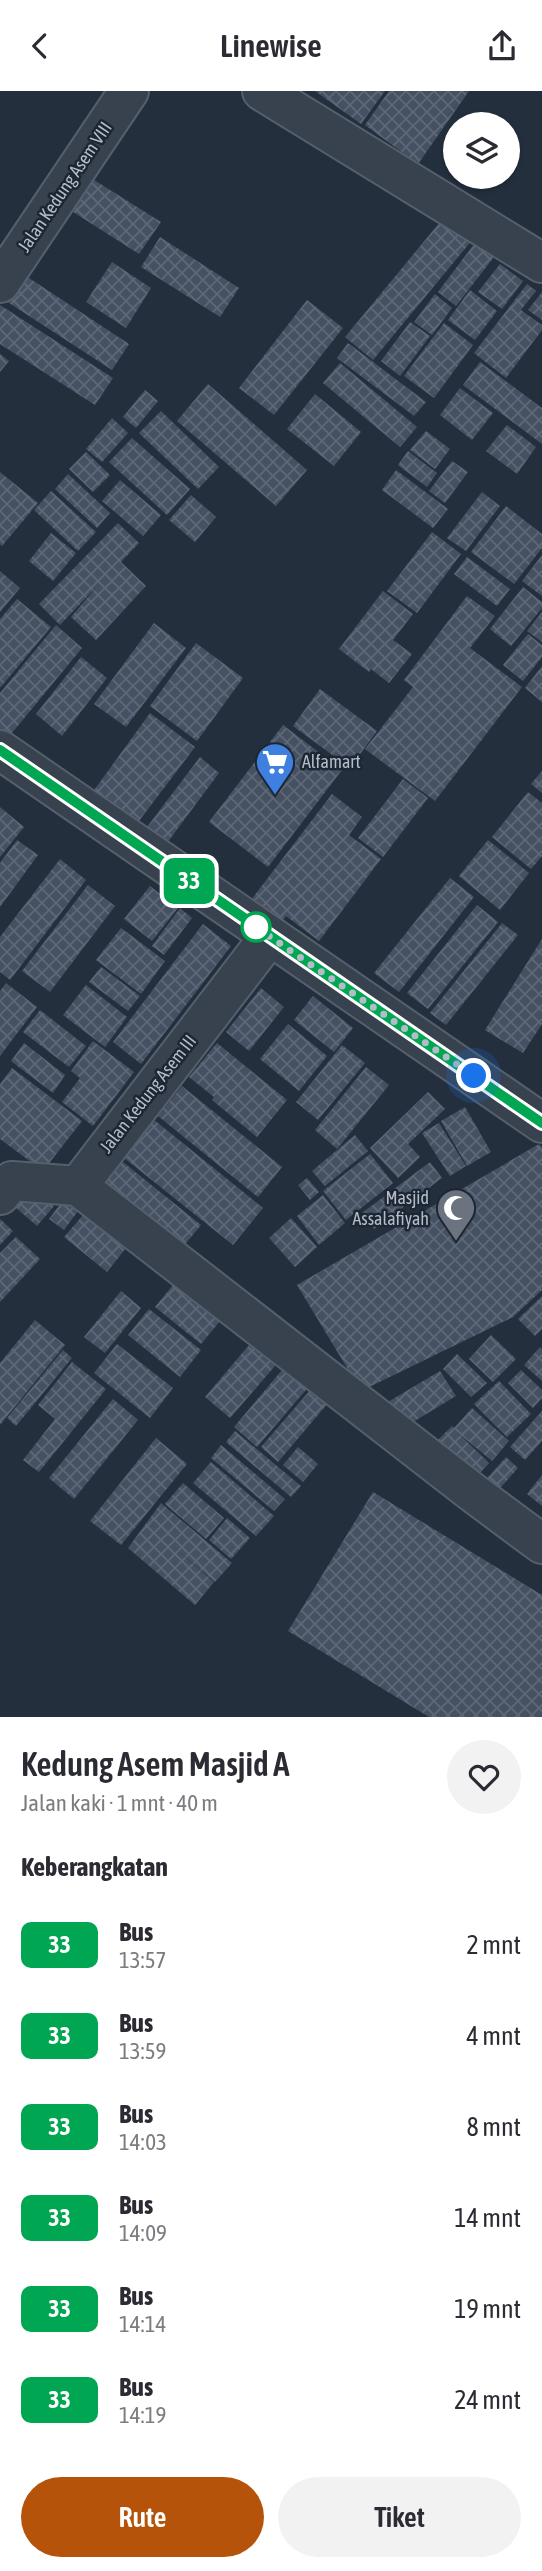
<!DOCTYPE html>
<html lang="id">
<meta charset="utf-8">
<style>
body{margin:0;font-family:"Asap Condensed",sans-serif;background:#f2f2f3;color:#2b2b33;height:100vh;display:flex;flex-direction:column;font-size:26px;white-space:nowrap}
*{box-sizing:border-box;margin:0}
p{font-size:23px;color:#7c7c81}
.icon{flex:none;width:38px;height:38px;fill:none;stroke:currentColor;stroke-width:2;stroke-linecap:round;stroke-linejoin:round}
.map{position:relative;height:1626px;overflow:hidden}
.sheet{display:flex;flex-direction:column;background:#fff;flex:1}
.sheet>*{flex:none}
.badge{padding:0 14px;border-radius:10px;font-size:24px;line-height:46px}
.fabs{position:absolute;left:443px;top:21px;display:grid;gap:14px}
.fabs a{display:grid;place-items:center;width:77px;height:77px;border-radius:50%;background:#fff;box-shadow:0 2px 5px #0004;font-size:35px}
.you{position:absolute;width:35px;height:35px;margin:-18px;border:5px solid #fff;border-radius:50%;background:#1a73e8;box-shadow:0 0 0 10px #1a73e833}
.map>.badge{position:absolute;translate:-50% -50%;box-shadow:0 0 0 4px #fff}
h2{padding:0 21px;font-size:26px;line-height:63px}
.round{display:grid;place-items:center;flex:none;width:74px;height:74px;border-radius:37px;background:#f2f2f3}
.headline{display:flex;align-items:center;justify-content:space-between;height:119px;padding:0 21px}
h1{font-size:33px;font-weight:600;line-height:52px}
.button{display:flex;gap:14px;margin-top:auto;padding:14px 21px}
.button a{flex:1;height:80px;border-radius:42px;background:#b45309;color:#fff;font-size:28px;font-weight:600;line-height:80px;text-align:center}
.button a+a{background:#f2f2f3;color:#2b2b33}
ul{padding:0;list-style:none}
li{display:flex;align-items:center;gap:21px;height:91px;padding:0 21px}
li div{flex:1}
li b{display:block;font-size:26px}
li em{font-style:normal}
li .badge{min-width:77px;font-weight:700;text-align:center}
header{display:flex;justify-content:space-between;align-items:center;height:91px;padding:0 21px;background:#fff;font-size:32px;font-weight:600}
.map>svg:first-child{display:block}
.building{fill:url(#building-cross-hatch)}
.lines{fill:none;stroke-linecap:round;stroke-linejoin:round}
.street-casing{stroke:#565f6c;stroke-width:42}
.street{stroke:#38414e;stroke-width:38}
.line-casing{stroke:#fff;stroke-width:16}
.line{stroke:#00a651;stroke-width:10}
.walk{stroke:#b4bcc9;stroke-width:7;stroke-dasharray:0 12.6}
.stop-dot{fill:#fff;stroke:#00a651;stroke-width:3.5}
.labels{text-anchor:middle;stroke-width:5;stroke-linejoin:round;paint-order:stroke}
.street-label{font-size:18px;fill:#b4bcc9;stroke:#1d2633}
.poi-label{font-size:18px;fill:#b4bcc9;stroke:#1d2633;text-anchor:start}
</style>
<header><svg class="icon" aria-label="back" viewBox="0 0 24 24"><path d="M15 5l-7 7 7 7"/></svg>Linewise<svg class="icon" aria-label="share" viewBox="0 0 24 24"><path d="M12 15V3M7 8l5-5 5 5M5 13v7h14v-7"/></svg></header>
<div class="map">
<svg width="542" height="1626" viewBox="0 0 542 1626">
<defs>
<pattern id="building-cross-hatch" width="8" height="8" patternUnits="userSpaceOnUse" patternTransform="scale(1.75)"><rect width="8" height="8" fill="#455162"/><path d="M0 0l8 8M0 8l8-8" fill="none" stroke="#5d6877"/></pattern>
</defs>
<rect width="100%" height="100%" fill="#242f3e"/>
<g class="building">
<path d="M315,0H385L361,33Z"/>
<path d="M389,0H469L418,73L365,34Z"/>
<path d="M91,87L161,131L139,163L70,119Z"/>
<path d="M445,125L473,148L373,269L345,246Z"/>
<path d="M160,146L239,197L220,226L141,176Z"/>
<path d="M478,148L497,162L456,215L438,201Z"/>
<path d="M112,171L151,197L126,237L86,211Z"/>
<path d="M500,173L523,190L502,218L478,201Z"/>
<path d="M23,183L129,253L112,279L6,210Z"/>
<path d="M527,193L536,200L521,219L542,234V239L506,287L474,262Z"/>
<path d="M470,199L497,220L475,249L448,229Z"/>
<path d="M542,201V229L528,219Z"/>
<path d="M435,203L452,217L432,244L414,231Z"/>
<path d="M307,209L343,237L274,324L239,297Z"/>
<path d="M0,214L113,287L95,314L0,253Z"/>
<path d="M410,231L430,245L400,285L381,270Z"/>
<path d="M444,232L473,254L434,307L404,285Z"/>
<path d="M348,252L426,311L414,325L337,267Z"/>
<path d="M0,263L9,270L0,281Z"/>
<path d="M480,271L542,317V353L463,294Z"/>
<path d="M340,272L417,336L400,356L323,292Z"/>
<path d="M208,293L307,379L276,415L177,330Z"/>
<path d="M460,297L493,322L472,349L440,324Z"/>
<path d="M145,299L158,310L136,337L123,326Z"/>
<path d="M315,303L361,341L334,375L287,338Z"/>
<path d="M161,320L219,376L198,398L139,342Z"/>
<path d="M112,327L128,342L102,371L86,358Z"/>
<path d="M507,334L536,356L517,383L486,360Z"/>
<path d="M426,340L450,358L435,378L410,359Z"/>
<path d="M132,347L190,398L167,424L109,371Z"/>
<path d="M408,360L437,382L427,396L398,374Z"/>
<path d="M86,361L110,384L93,401L69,378Z"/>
<path d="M452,370L468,381L445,412L429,400Z"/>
<path d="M396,379L448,418L433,437L382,399Z"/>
<path d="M0,381L38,412L2,455L0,453Z"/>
<path d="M68,383L110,422L97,437L55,398Z"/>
<path d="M120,389L161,424L143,445L102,410Z"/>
<path d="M51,400L96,441L78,460L34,419Z"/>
<path d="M482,401L500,415L466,460L447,447Z"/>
<path d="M191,404L216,426L195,451L169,429Z"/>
<path d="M506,415L542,443V457L514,493L471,461Z"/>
<path d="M118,432L139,452L121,471L146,495L96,549L71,526L100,492L60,534L39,513Z"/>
<path d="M432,441L461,463L417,522L387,500Z"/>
<path d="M51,442L76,462L53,490L29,470Z"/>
<path d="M542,464V505L522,490Z"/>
<path d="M467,466L510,498L497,515L454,483Z"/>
<path d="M0,480L20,497L0,521Z"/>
<path d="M523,496L542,511V517L511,555L490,538Z"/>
<path d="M383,500L413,523L393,549L412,563L389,592L371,578L369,581L339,558Z"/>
<path d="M467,505L495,525L470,557L522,596L435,710L365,658L413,596L404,589Z"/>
<path d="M17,508L51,536L0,597V528Z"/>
<path d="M542,521V551L527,540Z"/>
<path d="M154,532L186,557L126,636L94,613Z"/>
<path d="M56,534L82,557L7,648L0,642V602Z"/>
<path d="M528,543L542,554V566L523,590L503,574Z"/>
<path d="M196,552L243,587L197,650L150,615Z"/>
<path d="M81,566L107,587L62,645L36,623Z"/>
<path d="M542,575V611L525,597Z"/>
<path d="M320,598L377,640L350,677L293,635Z"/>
<path d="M150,622L195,656L136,734L92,702Z"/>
<path d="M283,634L342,679L268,776L209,731Z"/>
<path d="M200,666L219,682L164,756L144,740Z"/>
<path d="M542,680V702L531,693Z"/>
<path d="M403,688L428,707L383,766L358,747Z"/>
<path d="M528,701L542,712V765L531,778L492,746Z"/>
<path d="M332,703L362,726L349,744L381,768L319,850L286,825L281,832L251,809Z"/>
<path d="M0,716L24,736L0,766Z"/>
<path d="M17,749L38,764L0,816V772Z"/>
<path d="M488,749L529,782L500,819L459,785Z"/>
<path d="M60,768L86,789L10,889L0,881V846Z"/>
<path d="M450,787L474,806L399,901L374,882Z"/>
<path d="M88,794L115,815L50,901L22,880Z"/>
<path d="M150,795L178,817L152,850L124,828Z"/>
<path d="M477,814L498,831L428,918L407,902Z"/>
<path d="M180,817L192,827L164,864L152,855Z"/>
<path d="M502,832L518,844L446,934L430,922Z"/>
<path d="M203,833L231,855L141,973L113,951Z"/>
<path d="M121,837L165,870L141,903L96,869Z"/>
<path d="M542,848V933L523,962L485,939Z"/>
<path d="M101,876L140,905L128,920L89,891Z"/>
<path d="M6,892L37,916L0,965V900Z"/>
<path d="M86,894L127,926L105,956L63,924Z"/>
<path d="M261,897L284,916L249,960L226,941Z"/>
<path d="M313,905L353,937L334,961L294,929Z"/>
<path d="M40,919L86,955L69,976L23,941Z"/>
<path d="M288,933L327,965L299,1000L260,968Z"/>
<path d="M93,950L134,981L93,1035L62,1011L80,987L71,980Z"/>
<path d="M24,952L65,984L53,1002L11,970Z"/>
<path d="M217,952L287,1009L257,1046L212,1009L214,1006L189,986Z"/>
<path d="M342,954L365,972L318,1029L296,1011Z"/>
<path d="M366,976L389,994L337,1058L315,1039Z"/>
<path d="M12,977L82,1030L43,1080L0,1048V993Z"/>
<path d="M182,995L282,1076L258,1106L158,1025Z"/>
<path d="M428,1001L445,1018L408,1053L420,1066L398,1087L370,1057Z"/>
<path d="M465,1016L491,1061L467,1075L441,1030Z"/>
<path d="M153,1028L263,1117L233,1154L123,1066Z"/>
<path d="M439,1032L466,1075L450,1085L422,1042Z"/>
<path d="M355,1044L368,1060L325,1095L312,1080Z"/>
<path d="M539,1053L542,1057V1199L513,1226L361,1300L297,1194Z"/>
<path d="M370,1063L393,1092L346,1129L323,1100Z"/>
<path d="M118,1067L201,1134L177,1163L94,1097Z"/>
<path d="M430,1071L442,1087L374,1138L362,1122Z"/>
<path d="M307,1087L319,1101L310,1109L298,1094Z"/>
<path d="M25,1091L54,1115L37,1135L8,1110Z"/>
<path d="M67,1104L81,1116L64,1139L49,1128Z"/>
<path d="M323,1104L345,1132L319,1154L297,1125Z"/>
<path d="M84,1123L126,1157L107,1181L64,1146Z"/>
<path d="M291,1127L317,1156L295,1176L269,1147Z"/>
<path d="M0,1128L13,1140L0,1154Z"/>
<path d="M16,1146L40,1168L0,1211V1162Z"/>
<path d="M185,1179L231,1217L201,1253L155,1216Z"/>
<path d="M121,1200L141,1217L105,1262L84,1246Z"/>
<path d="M542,1205V1238L535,1245L518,1228Z"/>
<path d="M149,1218L201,1259L180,1286L128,1244Z"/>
<path d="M35,1229L65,1254L0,1334V1272Z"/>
<path d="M491,1244L516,1268L493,1291L469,1268Z"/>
<path d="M255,1247L281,1268L230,1327L205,1306Z"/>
<path d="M117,1253L173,1297L150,1327L94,1282Z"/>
<path d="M540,1256L542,1258V1290L524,1274Z"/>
<path d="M63,1259L72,1267L16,1335L7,1327Z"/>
<path d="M457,1263L487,1292L471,1306L443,1278Z"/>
<path d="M293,1266L317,1286L257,1356L234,1336Z"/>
<path d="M72,1271L106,1298L39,1381L23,1369L55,1328L38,1314Z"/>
<path d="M521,1279L542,1299V1307L533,1317L508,1292Z"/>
<path d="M440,1280L456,1305L403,1337L388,1311Z"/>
<path d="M318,1290L335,1304L278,1371L261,1356Z"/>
<path d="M499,1290L531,1323L507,1346L474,1313Z"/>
<path d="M113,1308L138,1329L74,1408L49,1387Z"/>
<path d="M472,1317L509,1350L492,1370L457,1341L489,1372L467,1396L429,1358L452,1335L454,1337Z"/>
<path d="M542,1320V1350L525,1369L510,1356Z"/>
<path d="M235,1340L301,1395L291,1406L226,1351Z"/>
<path d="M156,1347L187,1373L121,1454L90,1430Z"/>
<path d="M221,1354L285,1408L274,1420L211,1367Z"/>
<path d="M298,1356L318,1373L303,1391L283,1374Z"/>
<path d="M506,1366L518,1377L494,1404L482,1393Z"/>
<path d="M211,1371L274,1425L256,1445L193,1392Z"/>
<path d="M542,1384V1415L527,1403Z"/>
<path d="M183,1392L224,1427L206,1448L165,1413Z"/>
<path d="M373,1401L542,1504V1626H429L288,1540Z"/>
<path d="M161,1412L232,1472L215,1491L170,1453L214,1491L195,1514L128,1457Z"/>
<path d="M227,1427L250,1447L231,1468L209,1449Z"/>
</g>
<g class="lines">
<g class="street-casing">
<g id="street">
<path d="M262,0L542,172"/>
<path d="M0,192L129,0"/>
<path d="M0,659L542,1032"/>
<path d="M78,1095L472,1401L542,1453"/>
<path d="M78,1095L270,845"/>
<path d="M0,1104L12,1090L78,1095"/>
</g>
</g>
<use href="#street" class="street"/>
</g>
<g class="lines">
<g class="line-casing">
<path id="line" d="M0,659L542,1032"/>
</g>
<use href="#line" class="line"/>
<path class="walk" d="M256,836L247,830L474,985"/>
</g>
<defs>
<g id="supermarket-pin" transform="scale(2.0125)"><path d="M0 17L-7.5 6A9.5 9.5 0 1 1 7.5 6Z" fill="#3f7fe0" stroke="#1d2633"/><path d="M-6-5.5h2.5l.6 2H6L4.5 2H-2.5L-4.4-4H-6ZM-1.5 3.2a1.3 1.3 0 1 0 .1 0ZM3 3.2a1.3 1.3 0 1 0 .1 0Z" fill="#fff"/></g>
<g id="mosque-pin" transform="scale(2.0125)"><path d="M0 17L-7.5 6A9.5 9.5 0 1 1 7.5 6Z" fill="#6b7280" stroke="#1d2633"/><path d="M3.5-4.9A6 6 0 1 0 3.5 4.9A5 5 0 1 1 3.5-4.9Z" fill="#fff"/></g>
</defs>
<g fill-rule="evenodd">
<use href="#supermarket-pin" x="275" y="671"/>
<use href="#mosque-pin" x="456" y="1117"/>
</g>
<circle class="stop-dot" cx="256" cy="836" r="14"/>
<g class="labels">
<g class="street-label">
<text transform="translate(65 96) rotate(-56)" y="6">Jalan Kedung Asem VIII</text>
<text transform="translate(148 1003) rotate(-52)" y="6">Jalan Kedung Asem III</text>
</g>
<g class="poi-label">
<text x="302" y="677">Alfamart</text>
<text x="429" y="1113" text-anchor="end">Masjid<tspan x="429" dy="21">Assalafiyah</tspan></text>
</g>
</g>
</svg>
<div class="fabs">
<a><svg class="icon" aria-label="layers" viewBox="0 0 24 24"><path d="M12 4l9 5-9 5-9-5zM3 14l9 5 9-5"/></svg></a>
</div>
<div class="you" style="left:474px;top:985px"></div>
<b class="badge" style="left:189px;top:790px;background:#00a651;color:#fff">33</b>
</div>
<section class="sheet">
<div class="headline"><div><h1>Kedung Asem Masjid A</h1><p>Jalan kaki · 1 mnt · 40 m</p></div><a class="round"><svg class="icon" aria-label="heart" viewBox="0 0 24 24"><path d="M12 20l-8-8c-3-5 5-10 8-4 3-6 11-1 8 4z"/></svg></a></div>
<h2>Keberangkatan</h2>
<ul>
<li><span class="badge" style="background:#00a651;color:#fff">33</span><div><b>Bus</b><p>13:57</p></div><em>2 mnt</em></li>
<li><span class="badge" style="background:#00a651;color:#fff">33</span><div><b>Bus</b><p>13:59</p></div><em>4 mnt</em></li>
<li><span class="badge" style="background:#00a651;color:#fff">33</span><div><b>Bus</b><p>14:03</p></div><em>8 mnt</em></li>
<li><span class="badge" style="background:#00a651;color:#fff">33</span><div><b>Bus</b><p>14:09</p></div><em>14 mnt</em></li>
<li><span class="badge" style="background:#00a651;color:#fff">33</span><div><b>Bus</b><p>14:14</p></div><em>19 mnt</em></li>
<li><span class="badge" style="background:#00a651;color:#fff">33</span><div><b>Bus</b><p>14:19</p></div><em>24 mnt</em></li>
</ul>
<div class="button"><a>Rute</a><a>Tiket</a></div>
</section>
